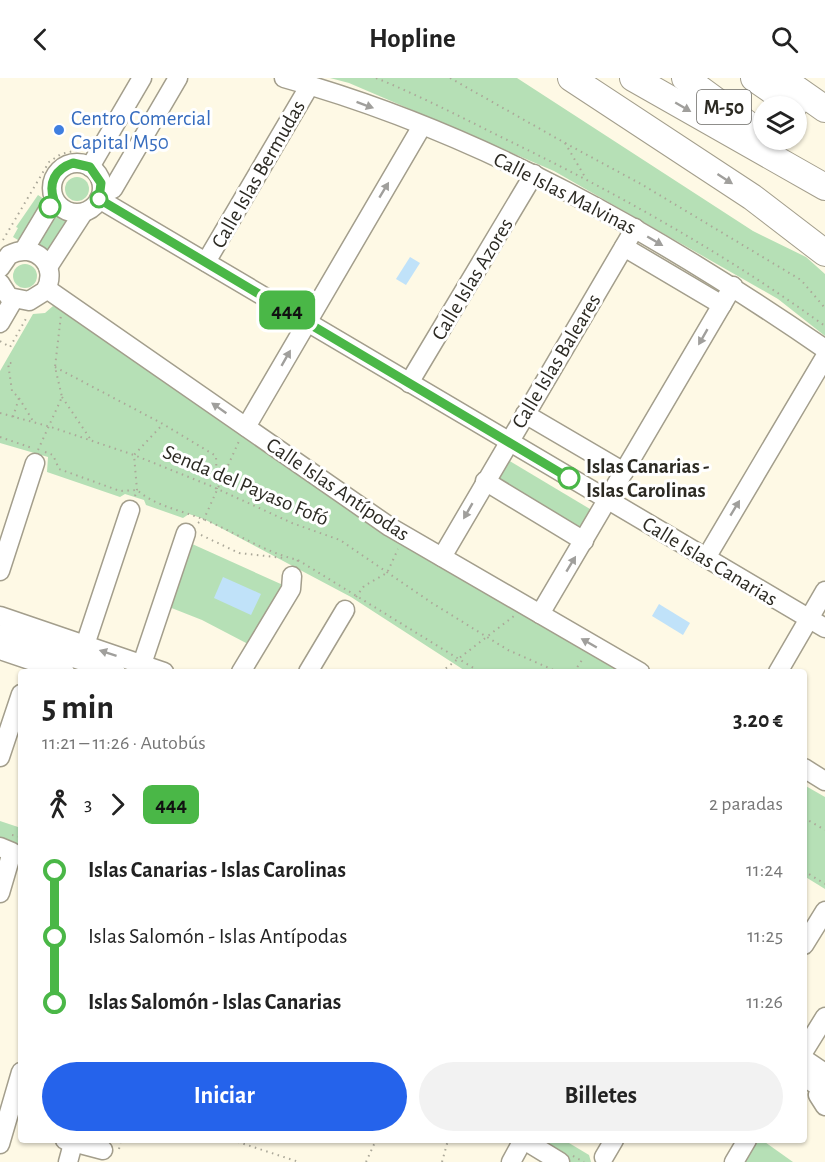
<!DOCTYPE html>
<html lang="es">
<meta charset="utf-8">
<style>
body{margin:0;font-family:"Alegreya Sans",sans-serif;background:#f2f2f2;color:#222;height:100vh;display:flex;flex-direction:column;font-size:22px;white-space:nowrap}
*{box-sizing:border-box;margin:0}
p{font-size:20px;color:#767676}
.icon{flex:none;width:33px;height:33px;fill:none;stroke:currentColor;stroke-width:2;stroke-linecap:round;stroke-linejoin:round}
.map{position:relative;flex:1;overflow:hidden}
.details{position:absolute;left:18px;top:591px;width:789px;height:474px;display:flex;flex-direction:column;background:#fff;border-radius:6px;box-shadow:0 2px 4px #0004}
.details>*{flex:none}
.badge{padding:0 12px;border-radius:9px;font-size:21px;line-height:39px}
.fabs{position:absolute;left:753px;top:18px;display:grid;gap:12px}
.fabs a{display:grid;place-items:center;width:54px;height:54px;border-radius:50%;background:#fff;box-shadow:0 2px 4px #0004;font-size:30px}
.map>.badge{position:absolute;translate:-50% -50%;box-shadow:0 0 0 3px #fff}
.legs{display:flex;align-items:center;gap:9px;height:66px;padding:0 24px;font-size:20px}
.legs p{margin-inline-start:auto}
.overview{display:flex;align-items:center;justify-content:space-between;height:102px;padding:0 24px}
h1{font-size:33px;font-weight:700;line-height:45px}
.primary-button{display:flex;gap:12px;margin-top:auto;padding:12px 24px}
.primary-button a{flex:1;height:69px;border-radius:36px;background:#2563eb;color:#fff;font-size:24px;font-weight:700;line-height:69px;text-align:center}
.primary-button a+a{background:#f2f2f2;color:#222}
ul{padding:0 24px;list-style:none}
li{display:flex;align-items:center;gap:21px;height:66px;font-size:22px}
li i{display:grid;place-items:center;width:9px;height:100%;margin:0 8px;background:currentColor}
li i::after{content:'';width:15px;height:15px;margin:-8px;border:4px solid;border-radius:50%;background:#fff}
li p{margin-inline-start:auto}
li:first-child i{background:linear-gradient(#0000 50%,currentColor 0)}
li:last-child i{background:linear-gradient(currentColor 50%,#0000 0)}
header{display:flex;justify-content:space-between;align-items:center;height:78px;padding:0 24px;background:#fff;font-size:27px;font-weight:700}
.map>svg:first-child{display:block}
.green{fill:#b6e0b6}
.water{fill:#c0e2f9}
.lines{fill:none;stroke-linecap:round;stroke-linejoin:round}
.minor-casing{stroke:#a39e8c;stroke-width:21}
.highway-casing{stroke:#a39e8c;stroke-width:28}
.path{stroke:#aba899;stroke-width:2;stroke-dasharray:1.5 4.5;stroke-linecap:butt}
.minor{stroke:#fff;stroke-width:18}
.highway{stroke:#fff;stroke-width:26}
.oneway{fill:#a09f9c}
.line-1-casing{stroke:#fff;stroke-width:14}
.line-1{stroke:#4ab747;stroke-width:9}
.shop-dot{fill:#3f7fe0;stroke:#fff;stroke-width:2}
.stop-1-dot{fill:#fff;stroke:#4ab747;stroke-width:3}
.labels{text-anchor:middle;stroke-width:6;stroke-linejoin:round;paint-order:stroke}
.shield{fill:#fff;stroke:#6b6a65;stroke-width:1.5}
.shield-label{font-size:20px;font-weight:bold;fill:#2c2a23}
.shop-label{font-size:21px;fill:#366cbe;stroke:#fff;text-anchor:start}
.street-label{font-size:21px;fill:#2c2a23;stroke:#fff}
.stop-label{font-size:21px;font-weight:bold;fill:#2c2a23;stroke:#fff;text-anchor:start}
</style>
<header><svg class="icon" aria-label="back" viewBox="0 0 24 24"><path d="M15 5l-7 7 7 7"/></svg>Hopline<svg class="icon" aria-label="search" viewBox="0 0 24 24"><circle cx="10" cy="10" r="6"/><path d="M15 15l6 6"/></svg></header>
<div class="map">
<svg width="825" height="1084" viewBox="0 0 825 1084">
<rect width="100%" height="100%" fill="#fef9e5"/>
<g class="green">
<path d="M330,0H517L753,153L806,179L825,196V258L778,221L554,93L349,5Z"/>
<circle cx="77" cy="111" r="12"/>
<path d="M38,117L44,121C38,134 30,152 18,162L13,159L18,150L16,149Z"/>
<path d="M56,131L70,139L46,178L33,170Z"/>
<circle cx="25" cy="198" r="12"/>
<path d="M53,228L62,231L450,493L621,594H467L351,519L204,441L189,436L183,440L146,427L144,422L125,416L120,419L47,394L48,379L0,365V293L33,236L45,235Z"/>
<path d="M508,382L595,434L582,455L495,404Z"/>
<path d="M190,465L283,507L248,566L202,542L169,529Z"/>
<path d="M804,707L825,719V811L804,798Z"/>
<path d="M0,743L21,750V771L0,761Z"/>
<path d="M532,1062H564L589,1077L591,1084H569Z"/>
<path d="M757,1062H762L793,1084H743Z"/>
</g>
<g class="water">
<path d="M410,179L420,185L406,207L396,201Z"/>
<path d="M223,499L261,516L251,537L214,520Z"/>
<path d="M659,526L690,545L683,557L652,538Z"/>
</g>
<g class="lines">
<g class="minor-casing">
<g id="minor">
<path d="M284,0C480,54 659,157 825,271"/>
<circle cx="77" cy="110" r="25"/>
<path d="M90,89L142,0"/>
<path d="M113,111L178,0"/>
<path d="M99,121L825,550"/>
<path d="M624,169L722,227"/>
<path d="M24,172L54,122"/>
<path d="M206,184L310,7"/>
<path d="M48,189L83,135"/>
<path d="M0,190L9,177C35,163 60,188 45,213L29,223L9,219L0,205"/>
<path d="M47,211L390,449L640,594"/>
<path d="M0,245L14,221"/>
<path d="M409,305L534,96"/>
<path d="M525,336L624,394"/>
<path d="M246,349L422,48"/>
<path d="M485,403L584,463"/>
<path d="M442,479L635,150"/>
<path d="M706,480L825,279"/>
<path d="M0,493L35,385"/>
<path d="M540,536L733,208"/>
<path d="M0,538L164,594"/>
<path d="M0,556L116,594"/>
<path d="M85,567L130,432"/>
<path d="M0,572L65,594"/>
<path d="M142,586L186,455"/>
<path d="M241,594L291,511L292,498"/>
<path d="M308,594L345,532"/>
<path d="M778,594L825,513"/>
<path d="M0,679L21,616"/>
<path d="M804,690L825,703"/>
<path d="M0,769L12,774L0,815"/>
<path d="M804,867L825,833"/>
<path d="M804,973L825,939"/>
<path d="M804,981L825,995"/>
<path d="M804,999L820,1009"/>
<path d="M825,1004L818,1017L825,1028"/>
<path d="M65,1062L103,1072"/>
<path d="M524,1062L560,1084"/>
<path d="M0,1066L21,994"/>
<path d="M604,1079L614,1062"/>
<path d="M68,1084L74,1062"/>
<path d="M511,1084L523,1062"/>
<path d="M734,1084L747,1062"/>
</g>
</g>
<g class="highway-casing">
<g id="highway">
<path d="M571,0L752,119L825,175"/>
<path d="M633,0L825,109"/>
<path d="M685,0L764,58"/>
<path d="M754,0L794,28"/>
<path d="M781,0L825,31"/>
</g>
</g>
<g class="path">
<path d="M376,0C418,17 459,38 499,58C613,113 723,174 825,248"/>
<path d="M450,0L565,65L585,99"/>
<path d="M565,65L641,106L801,202L825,230"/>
<path d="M3,162L49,84L61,76L82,71"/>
<path d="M0,263L10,269L27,239"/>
<path d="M55,289L163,346L216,378L217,411"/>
<path d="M62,319L91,362"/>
<path d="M19,320L33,343"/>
<path d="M0,335L51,349L134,377L211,408L292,445L340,462L432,525L508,572L558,594"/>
<path d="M13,339L19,320L12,313L8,285H14"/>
<path d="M0,359L32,370"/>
<path d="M38,372L62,319L55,289L61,237"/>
<path d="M45,374L53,377L59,391L120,413L137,412C157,429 181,432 205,442C237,455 264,474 298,482L297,485"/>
<path d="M135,418L137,412L134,377L163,346"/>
<path d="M198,445L204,441L239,363"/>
<path d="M201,457L239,475L284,480"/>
<path d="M298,482L480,594"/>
<path d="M356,519L364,508L387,495L398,471"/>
<path d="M441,594L514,538"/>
<path d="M574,594L584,579"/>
<path d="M804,740L825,752"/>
<path d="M12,757L21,759"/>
<path d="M804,793L825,806"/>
<path d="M232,1062L299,1084"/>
<path d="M119,1071L121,1062"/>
<path d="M573,1078L584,1084"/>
<path d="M366,1084L376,1062"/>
<path d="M442,1084L448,1062"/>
</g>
<use href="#minor" class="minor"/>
<use href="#highway" class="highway"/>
</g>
<defs><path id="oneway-solid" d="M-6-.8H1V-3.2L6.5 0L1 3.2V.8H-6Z" transform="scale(1.5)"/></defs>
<g class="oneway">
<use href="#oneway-solid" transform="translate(365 27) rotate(20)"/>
<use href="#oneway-solid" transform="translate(683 29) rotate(30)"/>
<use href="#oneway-solid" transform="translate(725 101) rotate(33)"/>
<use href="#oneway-solid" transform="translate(384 112) rotate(-59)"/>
<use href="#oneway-solid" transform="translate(655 163) rotate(30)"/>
<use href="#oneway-solid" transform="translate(703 259) rotate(120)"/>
<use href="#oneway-solid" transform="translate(286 280) rotate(-60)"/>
<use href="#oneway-solid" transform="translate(219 330) rotate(-145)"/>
<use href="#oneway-solid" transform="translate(735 430) rotate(-59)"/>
<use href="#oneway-solid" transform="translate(468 433) rotate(120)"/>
<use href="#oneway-solid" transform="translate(571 486) rotate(-59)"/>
<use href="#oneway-solid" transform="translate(589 565) rotate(-150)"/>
<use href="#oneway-solid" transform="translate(108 575) rotate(-162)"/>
</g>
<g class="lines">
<g class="line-1-casing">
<path id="line-1" d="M50,129L54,122C48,105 55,91 73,85L90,89L101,105L99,121L569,400"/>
</g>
<use href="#line-1" class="line-1"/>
</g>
<circle class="shop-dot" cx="59" cy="52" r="6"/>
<g class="stop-1-dot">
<circle cx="99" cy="121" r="8"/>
<circle cx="50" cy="129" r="10"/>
<circle cx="569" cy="400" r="10"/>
</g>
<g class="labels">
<rect class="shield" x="697" y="12" width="54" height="34" rx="4.5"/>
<g class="shield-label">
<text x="724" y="36">M-50</text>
</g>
<g class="shop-label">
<text x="71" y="47">Centro Comercial<tspan x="71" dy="24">Capital M50</tspan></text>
</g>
<g class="street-label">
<text transform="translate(258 96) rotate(-60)" y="7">Calle Islas Bermudas</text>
<text transform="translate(565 115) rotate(27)" y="7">Calle Islas Malvinas</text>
<text transform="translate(472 201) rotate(-59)" y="7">Calle Islas Azores</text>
<text transform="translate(556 283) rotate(-59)" y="7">Calle Islas Baleares</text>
<text transform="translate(246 407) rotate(23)" y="7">Senda del Payaso Fofó</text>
<text transform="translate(338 411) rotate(34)" y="7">Calle Islas Antípodas</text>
<text transform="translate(710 483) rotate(31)" y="7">Calle Islas Canarias</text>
</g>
<g class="stop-label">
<text x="586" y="395">Islas Canarias -<tspan x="586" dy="24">Islas Carolinas</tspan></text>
</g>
</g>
</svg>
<div class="fabs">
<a><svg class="icon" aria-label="layers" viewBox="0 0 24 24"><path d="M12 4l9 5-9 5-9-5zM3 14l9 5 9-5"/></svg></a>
</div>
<b class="badge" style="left:287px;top:232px;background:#4ab747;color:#111">444</b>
<section class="details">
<div class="overview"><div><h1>5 min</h1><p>11:21 – 11:26 · Autobús</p></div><b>3.20 €</b></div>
<div class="legs"><svg class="icon" aria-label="walk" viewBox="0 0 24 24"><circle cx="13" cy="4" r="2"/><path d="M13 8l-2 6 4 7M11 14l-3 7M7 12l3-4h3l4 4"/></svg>3<svg class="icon" aria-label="forward" viewBox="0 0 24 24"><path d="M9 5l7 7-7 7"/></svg><b class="badge" style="background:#4ab747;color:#111">444</b><p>2 paradas</p></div>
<ul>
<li><i style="color:#4ab747"></i><b>Islas Canarias - Islas Carolinas</b><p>11:24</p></li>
<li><i style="color:#4ab747"></i><span>Islas Salomón - Islas Antípodas</span><p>11:25</p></li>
<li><i style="color:#4ab747"></i><b>Islas Salomón - Islas Canarias</b><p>11:26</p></li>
</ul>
<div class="primary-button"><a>Iniciar</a><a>Billetes</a></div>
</section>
</div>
